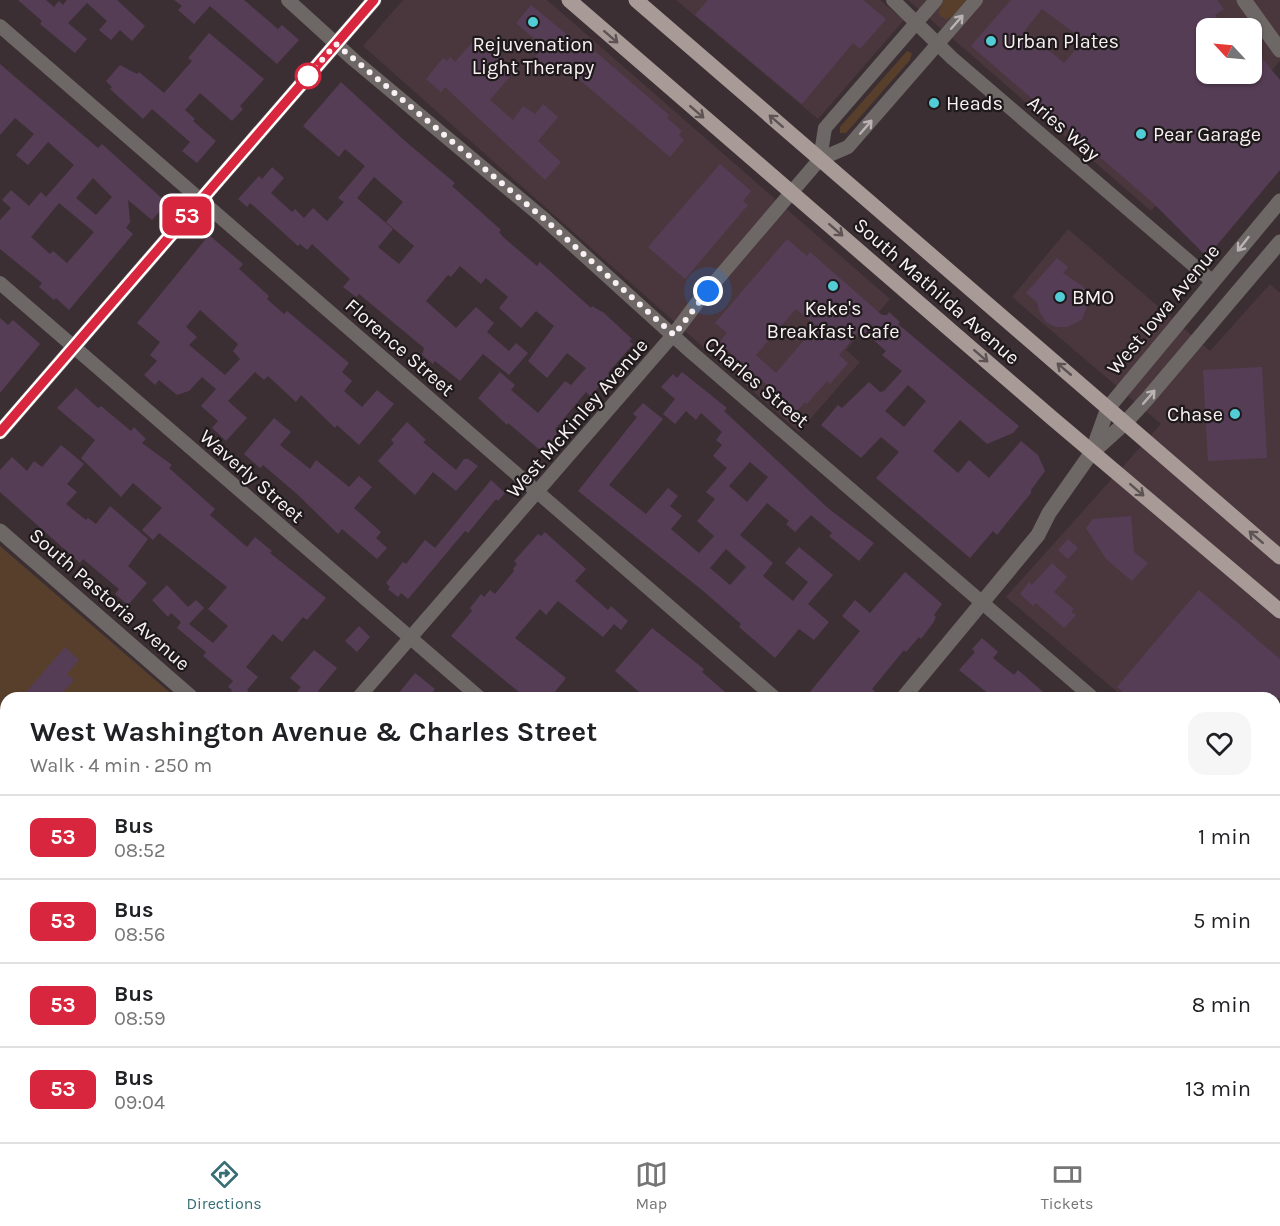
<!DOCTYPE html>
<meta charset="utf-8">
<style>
body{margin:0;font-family:Karla,sans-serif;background:#f6f6f6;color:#202124;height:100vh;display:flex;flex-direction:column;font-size:22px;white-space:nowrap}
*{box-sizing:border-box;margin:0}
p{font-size:20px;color:#757577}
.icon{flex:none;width:33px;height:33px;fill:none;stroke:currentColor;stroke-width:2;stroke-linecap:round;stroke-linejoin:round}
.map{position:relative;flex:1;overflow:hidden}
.panel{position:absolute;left:0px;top:692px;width:1281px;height:452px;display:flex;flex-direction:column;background:#fff;border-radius:18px 18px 0 0;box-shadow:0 2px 4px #0004}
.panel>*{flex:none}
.badge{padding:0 12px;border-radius:9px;font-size:21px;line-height:39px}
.needle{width:39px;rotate:296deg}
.controls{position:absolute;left:1196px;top:18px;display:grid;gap:12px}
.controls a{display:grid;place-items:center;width:66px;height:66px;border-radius:12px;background:#fff;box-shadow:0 2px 4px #0004;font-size:30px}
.you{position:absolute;width:30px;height:30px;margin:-15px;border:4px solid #fff;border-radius:50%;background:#1a73e8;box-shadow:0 0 0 9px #1a73e833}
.map>.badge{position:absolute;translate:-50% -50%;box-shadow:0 0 0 3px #fff}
.round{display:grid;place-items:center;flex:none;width:63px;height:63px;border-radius:18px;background:#f6f6f6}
.overview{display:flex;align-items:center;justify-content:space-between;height:102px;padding:0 30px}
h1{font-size:28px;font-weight:700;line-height:45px}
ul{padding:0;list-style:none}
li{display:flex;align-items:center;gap:18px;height:84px;padding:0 30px;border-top:2px solid #e0e0e0}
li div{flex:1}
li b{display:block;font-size:22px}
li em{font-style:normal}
li .badge{min-width:66px;font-weight:700;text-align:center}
.dock{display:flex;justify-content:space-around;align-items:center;height:84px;border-top:2px solid #e0e0e0;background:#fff;font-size:16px;color:#757577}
.dock a{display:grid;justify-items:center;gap:3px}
.dock .on{color:#366e74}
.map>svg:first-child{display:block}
.built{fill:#4a373d;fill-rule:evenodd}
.green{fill:#573f2b}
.building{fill:#563d56;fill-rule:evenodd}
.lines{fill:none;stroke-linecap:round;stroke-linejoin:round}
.minor{stroke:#6d6766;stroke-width:14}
.tertiary{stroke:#6d6766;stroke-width:15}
.primary{stroke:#a79a97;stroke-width:15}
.oneway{stroke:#bab2b4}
.oneway2{stroke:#5c5352}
.line-casing{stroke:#fff;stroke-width:14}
.line{stroke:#d7263d;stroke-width:9}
.walk{stroke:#f9f0f3;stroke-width:6;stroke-dasharray:0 10.8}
.poi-dot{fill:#52ccd5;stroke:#1e191a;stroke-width:2}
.stop-dot{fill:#fff;stroke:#d7263d;stroke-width:3}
.labels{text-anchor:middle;stroke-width:4.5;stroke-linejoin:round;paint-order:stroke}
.poi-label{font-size:20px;fill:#f9f0f3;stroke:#1e191a;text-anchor:start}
.street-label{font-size:20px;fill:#f9f0f3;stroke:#1e191a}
</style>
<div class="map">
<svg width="1280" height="1142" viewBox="0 0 1280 1142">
<rect width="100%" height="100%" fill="#3b2f33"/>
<g class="built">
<path d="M403,0H547L890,299L846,350L860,362L799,432L363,46Z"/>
<path d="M676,0H880L904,20L818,119Z"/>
<path d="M908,0H1280V61L1151,211ZM1206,28H1251V74H1206Z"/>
<path d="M1068,229L1210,351L1270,284L1280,293V834L1275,829V698L1123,697L1006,597L1161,424L1012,297Z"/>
<path d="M572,1137L568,1142H127L122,1138Z"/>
</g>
<g class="green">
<path d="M944,0H967L952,17L946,19L940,16L938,12Z"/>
<path d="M907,51L912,53L910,60L846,133H840V127Z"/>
<path d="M0,546L175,697L6,698V918L0,925Z"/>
</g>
<g class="building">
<path d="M18,0H46L54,7L59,1L63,5L67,0H117L145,26L132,41L120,30L111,40L99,30L107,21L87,3L68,23L87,39L75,53L40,24L42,21Z"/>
<path d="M174,0H244L278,29L282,25L299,40L277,64L210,6L194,24L178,10L182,6Z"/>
<path d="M708,0H863L886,19L860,49L853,43L802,104L695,15Z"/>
<path d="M1011,0H1217L1224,9L1215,15L1225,28H1206V74H1251V45L1280,80V170L1207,257L1152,202L971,46ZM1042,9L1084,40L1064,63L1025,30Z"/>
<path d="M531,5L587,51L590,47L669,115L667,118L682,131L679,135L684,140L670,157L560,63L553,72L535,57L544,47L516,23Z"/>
<path d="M209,33L264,79L240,106L243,109L232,121L200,93L185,110L195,119L193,121L216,141L197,163L182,151L190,142L152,109L143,119L110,89L112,87L106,81L120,65L137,74L139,72L164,93L192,61L188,58Z"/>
<path d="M476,38L504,59L501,62L513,73L490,100L513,120L523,106L535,114L543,104L558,117L538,141L561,162L545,180L445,87L441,92L426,79L443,58L447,61L450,57L455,62Z"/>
<path d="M0,64L98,148L102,144L167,203L152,220L128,200L130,222L126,228L133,234L69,310L56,298L54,300L39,287L42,283L0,249V220L11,208L2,200L11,190L29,206L41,192L46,197L74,165L48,142L28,165L16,155L34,134L15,118L0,135ZM93,178L112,197L96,215L76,198ZM59,203L94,232L67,263L53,251L50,254L31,237Z"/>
<path d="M341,82L405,141L455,183L452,186L501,230L499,232L503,237L537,266L540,262L591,308L592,306L604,313L632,339L629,341L633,344L608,373L610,375L590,396L586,392L555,429L558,432L546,449L543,446L540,450L508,423L507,425L478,398L500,372L515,385L511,390L538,413L565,381L571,385L586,368L567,353L547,378L528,361L554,326L536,311L521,328L499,308L508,297L486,278L481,284L460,266L451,277L448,275L426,301L456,328L476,307L494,323L487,332L509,351L516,343L528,353L509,375L483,354L460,381L435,361L433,364L422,355L424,348L359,294L356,297L343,287L350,279L312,244L307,250L300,244L298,246L256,208L250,203L247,207L238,199L259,176L262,179L272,167L284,178L271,193L292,212L295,209L304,218L313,208L327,221L344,202L338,198L365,166L345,149L339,157L303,126ZM374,177L403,202L386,222L414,246L399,264L378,247L393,229L357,198Z"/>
<path d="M720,164L751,191L743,201L748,205L685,279L648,247Z"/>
<path d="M209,235L243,264L239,269L269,296L267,299L284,314L287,311L349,363L342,372L352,381L344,391L362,407L377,390L394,404L359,445L337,425L335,428L301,395L296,402L268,376L264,380L255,372L228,401L247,418L226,441L212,428L218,421L201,406L216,389L202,377L189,391L177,395L159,380L155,385L144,375L157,361L150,355L160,342L137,323ZM200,310L238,344L233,351L240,359L225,375L189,345L197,337L186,327Z"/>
<path d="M787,239L807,256L810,252L882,315H887L889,312L900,322L898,324L1019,426L1013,433L987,444L960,420L933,451L958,473L969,460L989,478L1021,441L1038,455L1045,471L1031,490V493L997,535L993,531L970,558L876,478L899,452L881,437L861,458L821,425L838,405L842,408L869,382L880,392L884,391L902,371L882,355L886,351L861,329L839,355L848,363L830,384L827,381L807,404L805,402L797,411L719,343L727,333L715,323ZM796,309L816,326L776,373L756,355ZM908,385L926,401L904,427L885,411Z"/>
<path d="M1057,258L1068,267L1063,273L1084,287L1089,301L1082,320L1067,327H1056L1046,322L1039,311L1037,302L1026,293Z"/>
<path d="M0,318L8,325L13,320L40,344L0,393Z"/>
<path d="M1262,367L1267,458L1208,461L1203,370Z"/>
<path d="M682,372L727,408L724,411L829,509L874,543L859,561L829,536L832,533L811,515L795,532L786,524L789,521L767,503L740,535L773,563L763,576L793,601L808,582L785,563L799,547L833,575L808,604L829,622L814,640L799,629L775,658L739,627L741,624L702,590L578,491L637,417L633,414L643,403L663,419L609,485L646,514L668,488L678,496L670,506L682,516L671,529L699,553L714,536L697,521L715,499L706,492L727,468L713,456L722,445L716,440L722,432L701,413L696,420L686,411L675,424L663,414L675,399L661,387L673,374L677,378ZM750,462L768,477L747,502L729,486ZM726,549L746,567L730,585L710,568Z"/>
<path d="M76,388L98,408L101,406L131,431L134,427L146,439L142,443L172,465L169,468L215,509L210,515L247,547L255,537L272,551L270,553L326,598L307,620L303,617L282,642L273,634L246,667L258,677L247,690L256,698H226L232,690L228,687L233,681L203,656L206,652L177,628L181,622L171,613L168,617L152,600L167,585L188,607L196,600L204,608L189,624L213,643L228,626L208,609L227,587L159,533L153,540L142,530L162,508L133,483L121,497L81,458L95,440L57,408Z"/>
<path d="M274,418L291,432L280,445L310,469L316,460L349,487L359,476L372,487L354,508L381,532L376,538L387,548L377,559L342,529L338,534L297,494L263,465L260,468L244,454Z"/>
<path d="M407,422L426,440L423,442L456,470L464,459H468L478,466L456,491L433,472L415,495L378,461L394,443L391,440Z"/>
<path d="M61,445L84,464L67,484L77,492L66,504L86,520L88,518L96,524L110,506L148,539L128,566L147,583L128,605L115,594L119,589L83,559L80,563L0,492V470L12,457L27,471L34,461L42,467Z"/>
<path d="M491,480L505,493L498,501L496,499L468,533L465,531L408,599L401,593L398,597L388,589L390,587L386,583L403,562L406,564L425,540L435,548Z"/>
<path d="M1131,516L1134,552L1148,563L1132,581L1106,559L1086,528L1093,519Z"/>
<path d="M545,532L586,569L575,581L608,610L611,606L628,621L621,630L614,624L603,637L558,601L546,615L540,609L515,638L566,678L550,698H526L451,636L472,611L470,608L481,594L484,597L490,590L495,594L514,571L513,569L517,564L514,561L538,534L541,536Z"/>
<path d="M1068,539L1078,548L1068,559L1058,550Z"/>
<path d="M1052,563L1067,577L1054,592L1074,609L1071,612L1076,615L1064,628L1036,603L1033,606L1020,594L1029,582L1032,585Z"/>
<path d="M905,572L942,604L934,615L936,617L933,623L921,639L919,637L906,652L904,650L872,689L882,698H805L860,631L842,616L855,600L870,613Z"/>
<path d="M1199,590L1280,659V698H1130L1117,687Z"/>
<path d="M359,626L370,637L357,652L345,641Z"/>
<path d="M652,628L704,669L702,672L732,698H646L615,671Z"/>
<path d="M982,638L998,652L993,658L1014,675L1018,670L1050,698H994L959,670L975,652L972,649Z"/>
<path d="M65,647L79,660L67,674L74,680L58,698L51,692L46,698H21Z"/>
<path d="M314,650L337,668L318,691L327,698H292L301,687L290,678Z"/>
<path d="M415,673L435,689L428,698H395Z"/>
</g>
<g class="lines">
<g class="minor">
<path d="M288,0L354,60L542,217L690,351L1093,698"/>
<path d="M893,0L952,58L1213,282"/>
<path d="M0,26L775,698"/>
<path d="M820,159L825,128L936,0"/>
<path d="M0,283L480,698"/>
<path d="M358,698L673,335L697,303L820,159L848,147L976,0"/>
<path d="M1275,854L1280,859"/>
<path d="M0,945L6,938"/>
<path d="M0,1101L6,1106"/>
<path d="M34,1137L39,1142"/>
<path d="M15,1142L19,1137"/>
</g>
<g class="tertiary">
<path d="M1244,0L1280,50"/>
<path d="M0,432L374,0"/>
<path d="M1095,450L1125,423L1147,399L1280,242"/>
<path d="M0,531L192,698"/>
<path d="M903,698L1038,535L1049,513L1092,452L1108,408L1280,201"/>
<path d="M704,1137L710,1142"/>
<path d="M594,1142L598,1137"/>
</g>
<g class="primary">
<path d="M569,0L1052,418L1280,611"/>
<path d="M636,0L1280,557"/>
</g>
</g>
<defs><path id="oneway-shaft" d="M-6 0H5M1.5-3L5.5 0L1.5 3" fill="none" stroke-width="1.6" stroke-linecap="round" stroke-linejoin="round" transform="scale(1.5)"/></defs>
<g class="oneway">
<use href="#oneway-shaft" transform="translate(957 22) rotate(-49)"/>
<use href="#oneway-shaft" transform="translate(866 127) rotate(-49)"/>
<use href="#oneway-shaft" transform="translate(1243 244) rotate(128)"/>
<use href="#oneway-shaft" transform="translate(1149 397) rotate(-49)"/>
</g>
<g class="oneway2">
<use href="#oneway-shaft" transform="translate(611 37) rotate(41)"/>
<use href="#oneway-shaft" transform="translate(697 112) rotate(41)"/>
<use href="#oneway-shaft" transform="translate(776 121) rotate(-139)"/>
<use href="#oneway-shaft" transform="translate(836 230) rotate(41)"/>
<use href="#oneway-shaft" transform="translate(981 356) rotate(41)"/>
<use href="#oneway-shaft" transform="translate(1064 369) rotate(-140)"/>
<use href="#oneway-shaft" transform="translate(1137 490) rotate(41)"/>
<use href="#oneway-shaft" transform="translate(1256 537) rotate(-139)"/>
</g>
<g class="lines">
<g class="line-casing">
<path id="line" d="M0,432L374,0"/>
</g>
<use href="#line" class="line"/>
<path class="walk" d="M308,76L336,44L542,217L674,335L708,291"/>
</g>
<g class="poi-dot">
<circle cx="533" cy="22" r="6"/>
<circle cx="991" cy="41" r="6"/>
<circle cx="934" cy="103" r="6"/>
<circle cx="1141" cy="134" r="6"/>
<circle cx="833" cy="286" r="6"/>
<circle cx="1060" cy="297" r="6"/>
<circle cx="1235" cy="414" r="6"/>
</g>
<circle class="stop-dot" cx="308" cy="76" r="12"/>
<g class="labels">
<g class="poi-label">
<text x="1003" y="48">Urban Plates</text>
<text x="533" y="51" text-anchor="middle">Rejuvenation<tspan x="533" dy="23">Light Therapy</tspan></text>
<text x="946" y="110">Heads</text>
<text x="1153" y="141">Pear Garage</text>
<text x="1072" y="304">BMO</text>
<text x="833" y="315" text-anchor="middle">Keke's<tspan x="833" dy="23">Breakfast Cafe</tspan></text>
<text x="1223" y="421" text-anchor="end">Chase</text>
</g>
<g class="street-label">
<text transform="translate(1064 128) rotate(41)" y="7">Aries Way</text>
<text transform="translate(937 291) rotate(41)" y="7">South Mathilda Avenue</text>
<text transform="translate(1163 309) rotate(-50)" y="7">West Iowa Avenue</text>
<text transform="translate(400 347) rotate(41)" y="7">Florence Street</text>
<text transform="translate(757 382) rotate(40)" y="7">Charles Street</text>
<text transform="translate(577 418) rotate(-49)" y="7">West McKinley Avenue</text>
<text transform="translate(252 476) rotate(41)" y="7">Waverly Street</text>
<text transform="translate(110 599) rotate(41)" y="7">South Pastoria Avenue</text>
</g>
</g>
</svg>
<div class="controls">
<a><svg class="needle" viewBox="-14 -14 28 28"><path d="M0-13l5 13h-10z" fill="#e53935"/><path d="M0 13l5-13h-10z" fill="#757577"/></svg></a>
</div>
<div class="you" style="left:708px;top:291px"></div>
<b class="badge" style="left:187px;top:216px;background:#d7263d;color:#fff">53</b>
<section class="panel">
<div class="overview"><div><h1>West Washington Avenue &amp; Charles Street</h1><p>Walk · 4 min · 250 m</p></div><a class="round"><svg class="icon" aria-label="heart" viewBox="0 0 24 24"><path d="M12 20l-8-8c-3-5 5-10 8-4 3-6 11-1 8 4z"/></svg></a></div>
<ul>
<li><span class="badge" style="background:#d7263d;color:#fff">53</span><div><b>Bus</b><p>08:52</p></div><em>1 min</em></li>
<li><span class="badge" style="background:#d7263d;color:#fff">53</span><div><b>Bus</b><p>08:56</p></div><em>5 min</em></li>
<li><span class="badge" style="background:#d7263d;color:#fff">53</span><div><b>Bus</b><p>08:59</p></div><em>8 min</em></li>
<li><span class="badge" style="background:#d7263d;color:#fff">53</span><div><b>Bus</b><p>09:04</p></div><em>13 min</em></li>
</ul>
</section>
</div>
<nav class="dock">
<a class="on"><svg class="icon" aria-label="directions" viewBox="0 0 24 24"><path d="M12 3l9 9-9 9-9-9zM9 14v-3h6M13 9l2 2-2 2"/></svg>Directions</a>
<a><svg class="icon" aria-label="map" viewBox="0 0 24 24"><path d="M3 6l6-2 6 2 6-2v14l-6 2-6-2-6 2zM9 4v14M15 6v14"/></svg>Map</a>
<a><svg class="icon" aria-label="tickets" viewBox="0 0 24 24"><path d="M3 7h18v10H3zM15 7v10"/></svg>Tickets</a>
</nav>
